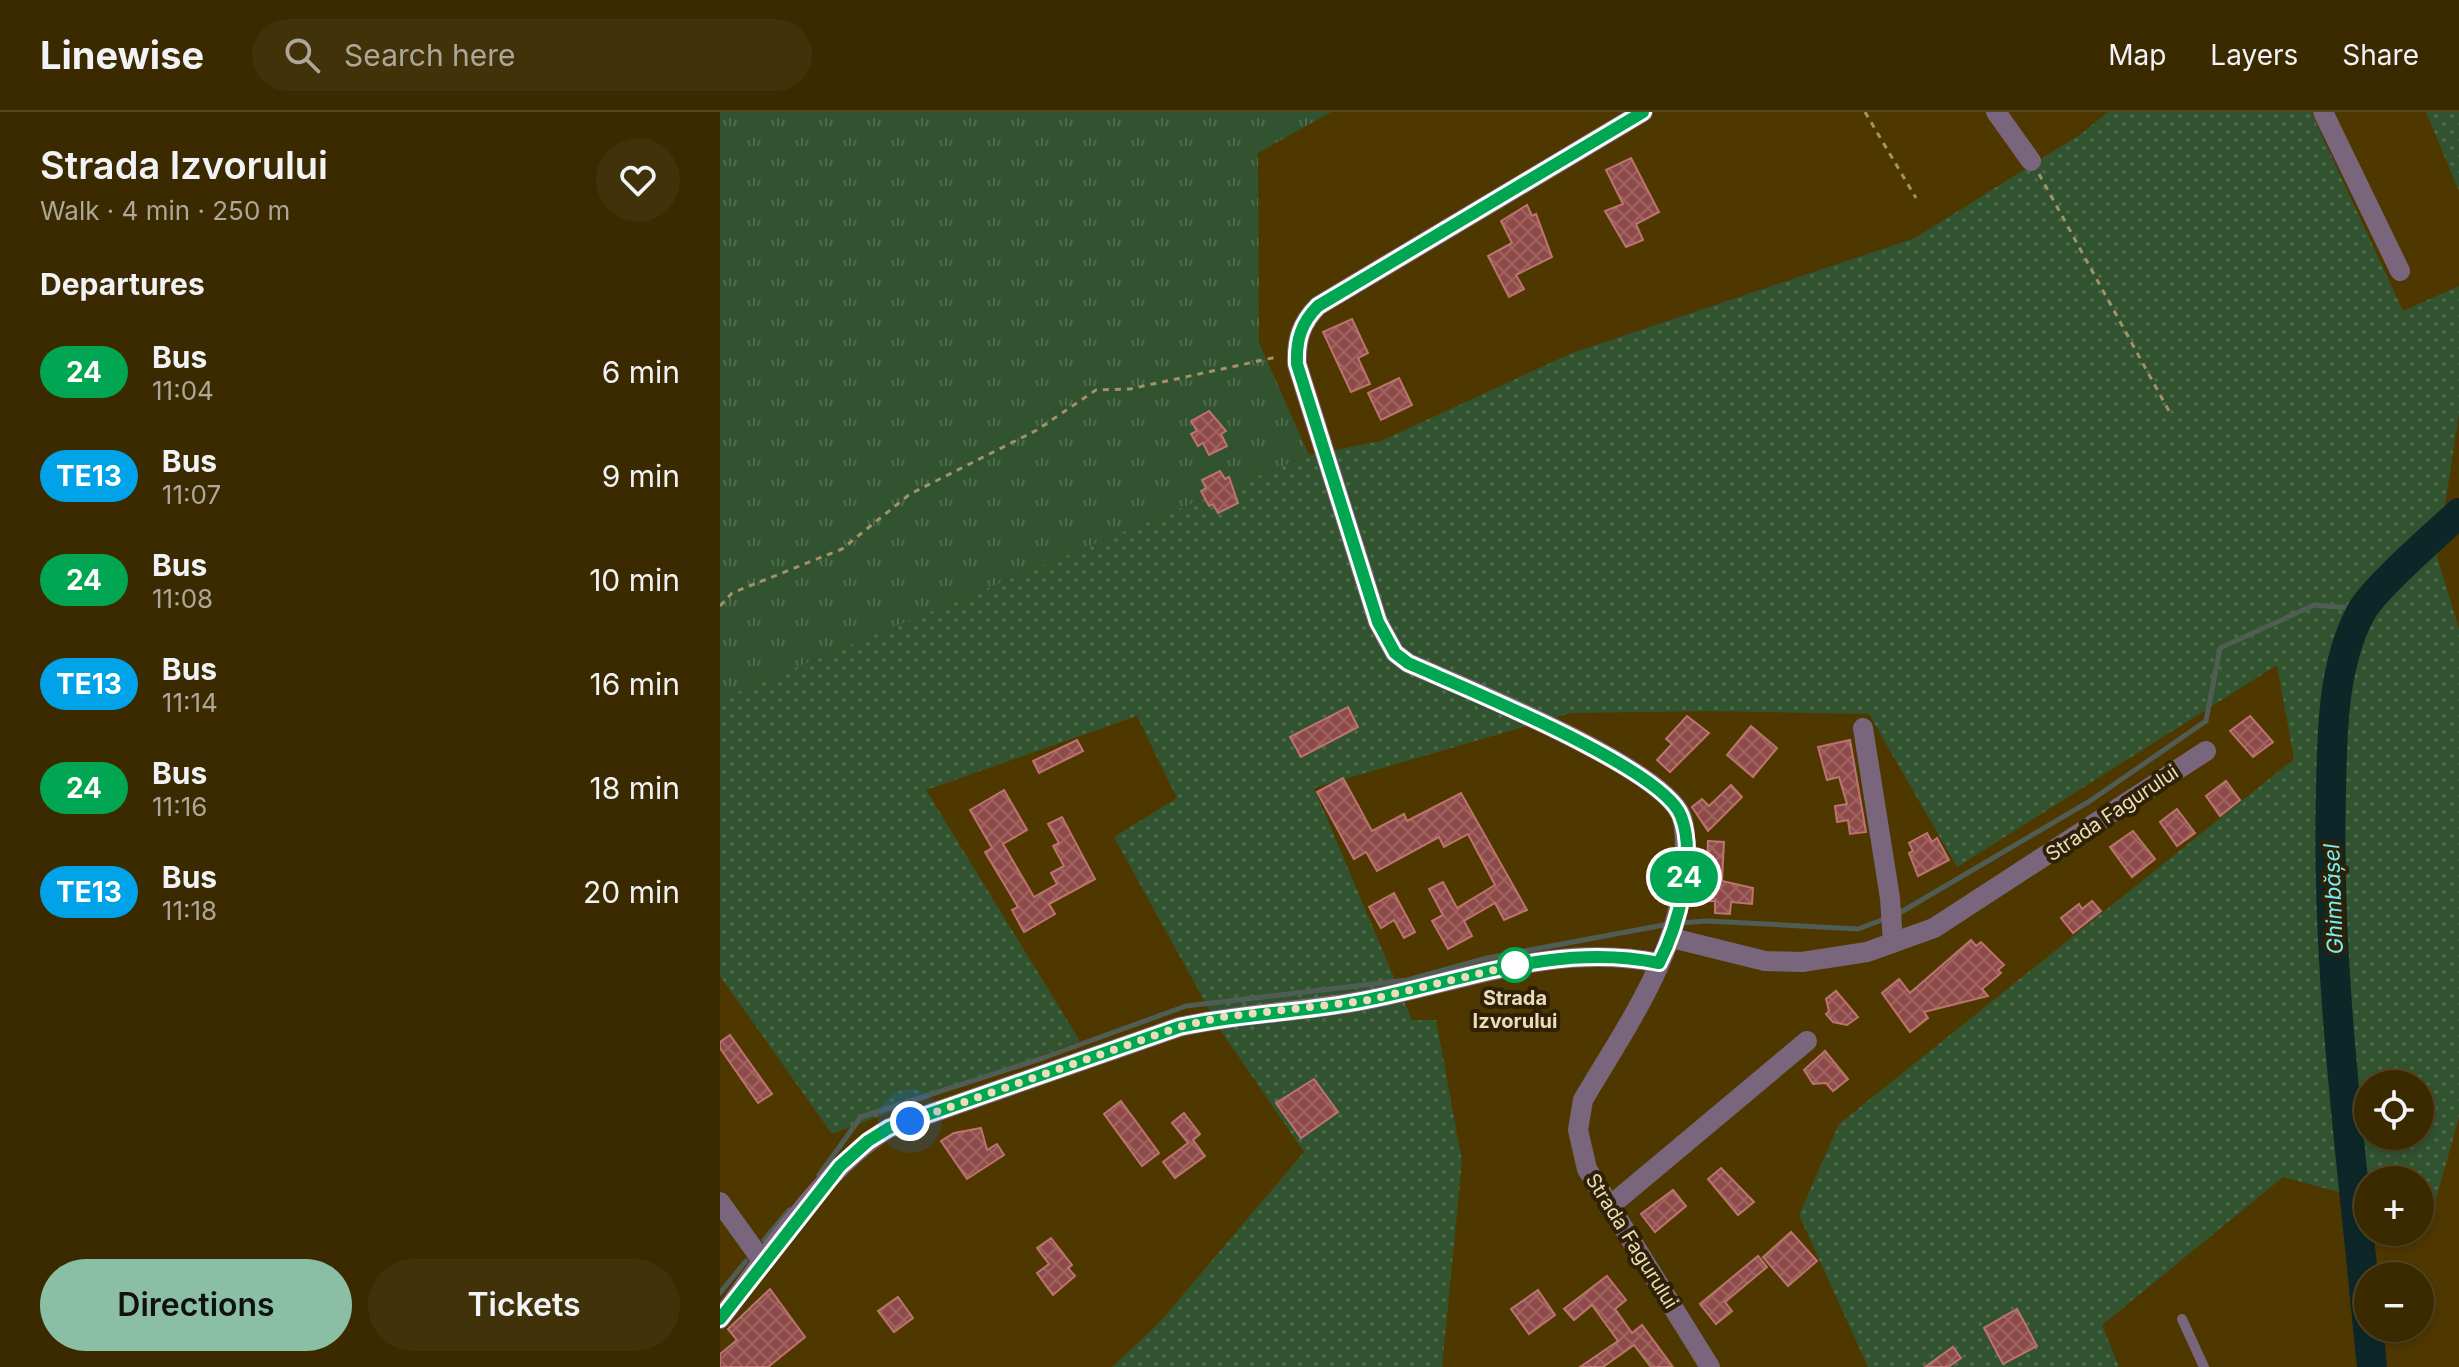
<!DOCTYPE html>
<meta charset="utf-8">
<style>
body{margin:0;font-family:Inter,sans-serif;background:#42320a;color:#f1f3f6;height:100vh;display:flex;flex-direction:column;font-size:30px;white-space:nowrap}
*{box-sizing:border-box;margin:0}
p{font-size:26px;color:#aca799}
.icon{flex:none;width:44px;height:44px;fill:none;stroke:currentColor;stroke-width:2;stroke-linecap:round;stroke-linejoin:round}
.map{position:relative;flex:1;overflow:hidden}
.drawer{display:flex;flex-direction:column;background:#3b2a00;width:720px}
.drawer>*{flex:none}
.badge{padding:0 16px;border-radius:26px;font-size:28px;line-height:52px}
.fabs{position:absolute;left:1634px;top:958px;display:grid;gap:16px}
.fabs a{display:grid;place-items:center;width:80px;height:80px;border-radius:50%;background:#3b2a00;box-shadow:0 4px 12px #0003,0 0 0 2px #544622;font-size:40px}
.you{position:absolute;width:40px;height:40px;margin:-20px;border:6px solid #fff;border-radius:50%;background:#1a73e8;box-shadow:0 0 0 12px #1a73e833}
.map>.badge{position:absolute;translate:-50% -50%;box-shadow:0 0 0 4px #fff}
h2{padding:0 40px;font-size:30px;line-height:72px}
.round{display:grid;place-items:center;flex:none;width:84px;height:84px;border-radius:42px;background:#42320a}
.summary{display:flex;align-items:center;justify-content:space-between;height:136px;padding:0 40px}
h1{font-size:38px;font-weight:600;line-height:60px}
.button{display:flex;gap:16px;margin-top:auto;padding:16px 40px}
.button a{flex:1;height:92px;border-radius:48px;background:#8abfa5;color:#111;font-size:32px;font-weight:600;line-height:92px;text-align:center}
.button a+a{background:#42320a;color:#f1f3f6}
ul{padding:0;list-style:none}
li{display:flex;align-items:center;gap:24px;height:104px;padding:0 40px}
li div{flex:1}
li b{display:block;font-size:30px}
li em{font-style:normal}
li .badge{min-width:88px;font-weight:700;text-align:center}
header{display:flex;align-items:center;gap:48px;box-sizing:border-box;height:112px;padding:0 40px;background:#3b2a00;border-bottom:2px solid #544622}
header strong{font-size:38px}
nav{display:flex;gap:44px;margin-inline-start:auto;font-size:28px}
.search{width:560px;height:72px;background:#42320a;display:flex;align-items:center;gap:20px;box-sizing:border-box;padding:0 28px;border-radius:44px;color:#aca799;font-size:30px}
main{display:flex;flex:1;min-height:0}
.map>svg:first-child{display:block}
.grass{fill:url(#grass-tufts)}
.garden{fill:url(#garden-dots);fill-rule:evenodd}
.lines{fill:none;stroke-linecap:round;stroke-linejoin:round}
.stream{stroke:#505d55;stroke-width:5}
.river{stroke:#0d2729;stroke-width:30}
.building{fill:url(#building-cross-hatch);stroke:#bd7471;stroke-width:2}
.path{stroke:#a59167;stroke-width:3;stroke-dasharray:6 6;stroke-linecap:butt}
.service{stroke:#7a667c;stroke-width:10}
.minor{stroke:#7a667c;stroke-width:20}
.line-casing{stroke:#fff;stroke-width:18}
.line{stroke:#00a651;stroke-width:12}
.walk{stroke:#eddcbc;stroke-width:8;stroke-dasharray:0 14.4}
.stop-dot{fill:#fff;stroke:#00a651;stroke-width:4}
.labels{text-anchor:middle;stroke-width:8;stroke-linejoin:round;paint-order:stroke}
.street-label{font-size:20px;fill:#eddcbc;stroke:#2e2105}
.stop-label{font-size:20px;font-weight:bold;fill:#eddcbc;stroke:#2e2105}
.water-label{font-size:22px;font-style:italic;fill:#75effa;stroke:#2e2105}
</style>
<header>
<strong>Linewise</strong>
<div class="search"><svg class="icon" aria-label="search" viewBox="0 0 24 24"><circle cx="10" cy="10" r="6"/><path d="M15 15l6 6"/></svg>Search here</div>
<nav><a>Map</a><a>Layers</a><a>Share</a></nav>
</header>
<main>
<section class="drawer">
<div class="summary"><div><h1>Strada Izvorului</h1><p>Walk · 4 min · 250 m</p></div><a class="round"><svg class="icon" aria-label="heart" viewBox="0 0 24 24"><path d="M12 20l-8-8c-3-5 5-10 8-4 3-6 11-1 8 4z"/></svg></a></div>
<h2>Departures</h2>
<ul>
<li><span class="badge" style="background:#00a651;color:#fff">24</span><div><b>Bus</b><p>11:04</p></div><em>6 min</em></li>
<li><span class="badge" style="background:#00a3e8;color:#fff">TE13</span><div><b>Bus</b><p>11:07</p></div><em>9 min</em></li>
<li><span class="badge" style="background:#00a651;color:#fff">24</span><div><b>Bus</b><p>11:08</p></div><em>10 min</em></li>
<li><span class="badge" style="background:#00a3e8;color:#fff">TE13</span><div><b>Bus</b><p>11:14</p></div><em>16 min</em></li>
<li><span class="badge" style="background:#00a651;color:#fff">24</span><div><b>Bus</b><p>11:16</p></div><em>18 min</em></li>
<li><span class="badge" style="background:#00a3e8;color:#fff">TE13</span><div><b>Bus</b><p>11:18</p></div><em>20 min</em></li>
</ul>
<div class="button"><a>Directions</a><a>Tickets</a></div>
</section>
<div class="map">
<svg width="1739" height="1255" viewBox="0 0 1739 1255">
<defs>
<pattern id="grass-tufts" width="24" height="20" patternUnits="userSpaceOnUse" patternTransform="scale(2)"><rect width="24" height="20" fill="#325330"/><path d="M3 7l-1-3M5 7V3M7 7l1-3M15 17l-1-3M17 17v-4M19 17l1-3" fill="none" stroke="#506b4c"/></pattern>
<pattern id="garden-dots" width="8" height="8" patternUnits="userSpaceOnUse" patternTransform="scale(2)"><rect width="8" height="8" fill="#325330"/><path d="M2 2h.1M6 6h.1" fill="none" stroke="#506b4c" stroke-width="1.8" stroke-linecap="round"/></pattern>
<pattern id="building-cross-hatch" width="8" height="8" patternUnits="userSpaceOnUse" patternTransform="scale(2)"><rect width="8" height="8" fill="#8f4b49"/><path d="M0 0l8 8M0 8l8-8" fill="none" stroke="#9f6461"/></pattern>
</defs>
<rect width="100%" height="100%" fill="#4f3800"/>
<path class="grass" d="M0,0H611L538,41L539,231L589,343L0,587Z"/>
<g class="garden">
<path d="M1388,0H1591L1683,199L1739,174V302L1717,445L1739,517V1005L1711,1105L1700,1102V1068H1648V1088L1563,1065L1382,1213L1399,1255H1148L1079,1103L1119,1012L1574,647L1557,553L1237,755L1149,602L992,599L851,601L594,676L692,908H716L742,1049L722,1255H392L439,1211L584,1040L501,919L394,725L457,686L417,604L206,678L360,929L112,1022L0,864V587L589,343L661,329L852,241L1195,126L1361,22ZM1648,972H1700V1024H1648Z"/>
<path d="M1706,0H1739V79Z"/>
</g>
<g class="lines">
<g class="stream">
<path d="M1176,803L1370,689L1486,609L1500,536L1594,493L1643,497"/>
<path d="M959,811L987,809L1138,817L1167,806"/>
<path d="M99,1063L141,1005L323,946L466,894L687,868L767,846L949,812"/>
<path d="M44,1128L69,1098"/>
<path d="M0,1181L26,1149"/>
</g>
<g class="river">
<path d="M1648,1215C1631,1037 1606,857 1611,678C1612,619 1613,552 1641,500C1654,476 1716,423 1739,401"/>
<path d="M1648,1216L1652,1255"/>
</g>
</g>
<g class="building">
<path d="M911,46L939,100L916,112L923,128L906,135L885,99L903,92L886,58Z"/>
<path d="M807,93L812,104L816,102L832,145L796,163L804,177L789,185L768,144L792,131L781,109Z"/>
<path d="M632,207L648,241L638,246L650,272L631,280L603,220Z"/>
<path d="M679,266L692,293L661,308L648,281Z"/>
<path d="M489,299L506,319L501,322L507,334L489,343L483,331L478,334L471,322L477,319L471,309Z"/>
<path d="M500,359L505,367L509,365L518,391L498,401L493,392L489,394L481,379L486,376L482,368Z"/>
<path d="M628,595L638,615L581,645L570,625Z"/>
<path d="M967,604L989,621L950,660L937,648L952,632L946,627Z"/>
<path d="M1530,604L1553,630L1533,645L1510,619Z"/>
<path d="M1031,614L1057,636L1033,665L1007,643Z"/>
<path d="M357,628L363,639L319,661L313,649Z"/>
<path d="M1130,628L1146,720L1130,722L1128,708L1117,710L1115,694L1127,692L1119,665L1107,668L1098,635Z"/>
<path d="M623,666L652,719L684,702L687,709L741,681L807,798L784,808L775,791L744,809L752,824L728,837L712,809L723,803L709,777L723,770L737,796L775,773L748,722L724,735L719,725L657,759L646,740L634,747L597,680Z"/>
<path d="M1506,669L1520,688L1500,704L1486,684Z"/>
<path d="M1011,673L1022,685L988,719L972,695L982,687L989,694Z"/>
<path d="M284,678L307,718L283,732L314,785L337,772L331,761L344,754L333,734L339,731L328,712L342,705L375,767L329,792L335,802L304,820L292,798L298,795L265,740L272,736L250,698Z"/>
<path d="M1457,697L1475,721L1457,734L1440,710Z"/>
<path d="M1413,719L1435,747L1412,765L1390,735Z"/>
<path d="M1207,721L1212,730L1217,726L1229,748L1198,764L1189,741L1193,739L1189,731Z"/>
<path d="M988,729L1004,730L1002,769L1033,776L1032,792L1011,790L1010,802L995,801V789H986Z"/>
<path d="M674,781L695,820L684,826L674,808L661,816L649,795Z"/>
<path d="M1372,789L1381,799L1353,821L1341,806L1359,792L1362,797Z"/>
<path d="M1251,828L1256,834L1261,830L1284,853L1278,858L1281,861L1262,877L1268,884L1204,900L1208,906L1190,920L1162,881L1179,867L1190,881Z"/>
<path d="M1116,879L1138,905L1127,913L1113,910L1106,902L1109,899L1106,887Z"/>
<path d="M10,923L52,982L38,991L0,936V930Z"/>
<path d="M1105,939L1128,967L1113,979L1106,971L1093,972L1084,958Z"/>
<path d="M594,967L618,1000L581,1026L556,991Z"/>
<path d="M401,989L439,1041L422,1054L384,1002Z"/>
<path d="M464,1001L480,1022L473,1028L485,1044L455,1066L443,1050L468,1031L452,1011Z"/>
<path d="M261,1016L267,1038L277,1032L284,1043L247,1067L221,1029L234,1021Z"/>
<path d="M1001,1056L1034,1090L1018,1103L988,1067Z"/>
<path d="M953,1078L966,1094L935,1120L921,1102Z"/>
<path d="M1071,1120L1097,1149L1068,1174L1043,1145Z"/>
<path d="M331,1126L352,1153L348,1156L355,1164L333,1183L317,1161L329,1152L317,1136Z"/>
<path d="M1038,1144L1047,1155L1005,1190L1012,1199L996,1212L980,1192Z"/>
<path d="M887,1164L906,1188L895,1197L912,1221L922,1213L953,1255H931L914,1233L883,1255H860L898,1229L872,1193L854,1208L844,1197Z"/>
<path d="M50,1177L85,1225L48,1255H0V1242L17,1228L8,1217Z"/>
<path d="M818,1178L835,1203L809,1222L791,1197Z"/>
<path d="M178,1185L193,1206L174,1220L158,1199Z"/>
<path d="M1297,1197L1317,1234L1283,1252L1264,1216Z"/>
<path d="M1233,1235L1241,1246L1228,1255H1205Z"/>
</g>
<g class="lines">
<g class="path">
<path d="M1145,0L1196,86"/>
<path d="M1319,62L1449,299"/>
<path d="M0,494L12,481L122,437L190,382L317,318L376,278L410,277L557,245"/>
</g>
<path class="service" d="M1462,1207L1484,1255"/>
<g class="minor">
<path d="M923,0L598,194C581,211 576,228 577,252L658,510L675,541L688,551C743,575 940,654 961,703C966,715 965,733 965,745C964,835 907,913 863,988L858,1018L867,1057L990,1255"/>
<path d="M1276,0L1311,49"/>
<path d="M1603,0L1680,159"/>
<path d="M1143,616L1170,786L1173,831"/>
<path d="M952,826L1045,849L1082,850L1147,840L1214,816L1486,639"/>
<path d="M0,1090L43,1150"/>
<path d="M890,1094L1087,929"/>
<path d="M0,1207C47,1145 103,1056 169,1016L459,915C520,901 583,900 646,888C745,869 836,830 939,851"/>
</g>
</g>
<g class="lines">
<g class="line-casing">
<path id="line" d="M0,1207L120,1054L148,1029L169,1016L459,915C520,901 584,901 646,888C743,869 837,830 939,851C958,814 977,745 961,704C942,655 741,575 688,551L675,541L658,510L577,252C576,228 581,211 598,194L923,0"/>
</g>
<use href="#line" class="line"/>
<path class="walk" d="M190,1009L459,915L502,905L644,889L795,853"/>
</g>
<circle class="stop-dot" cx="795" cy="853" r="16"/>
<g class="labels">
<g class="street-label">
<text transform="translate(1392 701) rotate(-34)" y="7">Strada Fagurului</text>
<text transform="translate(912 1129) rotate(58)" y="7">Strada Fagurului</text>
</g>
<g class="stop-label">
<text x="795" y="893">Strada<tspan x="795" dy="23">Izvorului</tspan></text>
</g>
<g class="water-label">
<text transform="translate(1613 787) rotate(-92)" y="8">Ghimbășel</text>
</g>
</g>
</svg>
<div class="fabs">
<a><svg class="icon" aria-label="locate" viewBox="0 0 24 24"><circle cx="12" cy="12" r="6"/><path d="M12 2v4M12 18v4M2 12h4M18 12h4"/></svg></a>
<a>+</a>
<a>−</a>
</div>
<div class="you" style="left:190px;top:1009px"></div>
<b class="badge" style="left:964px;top:765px;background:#00a651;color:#fff">24</b>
</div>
</main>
